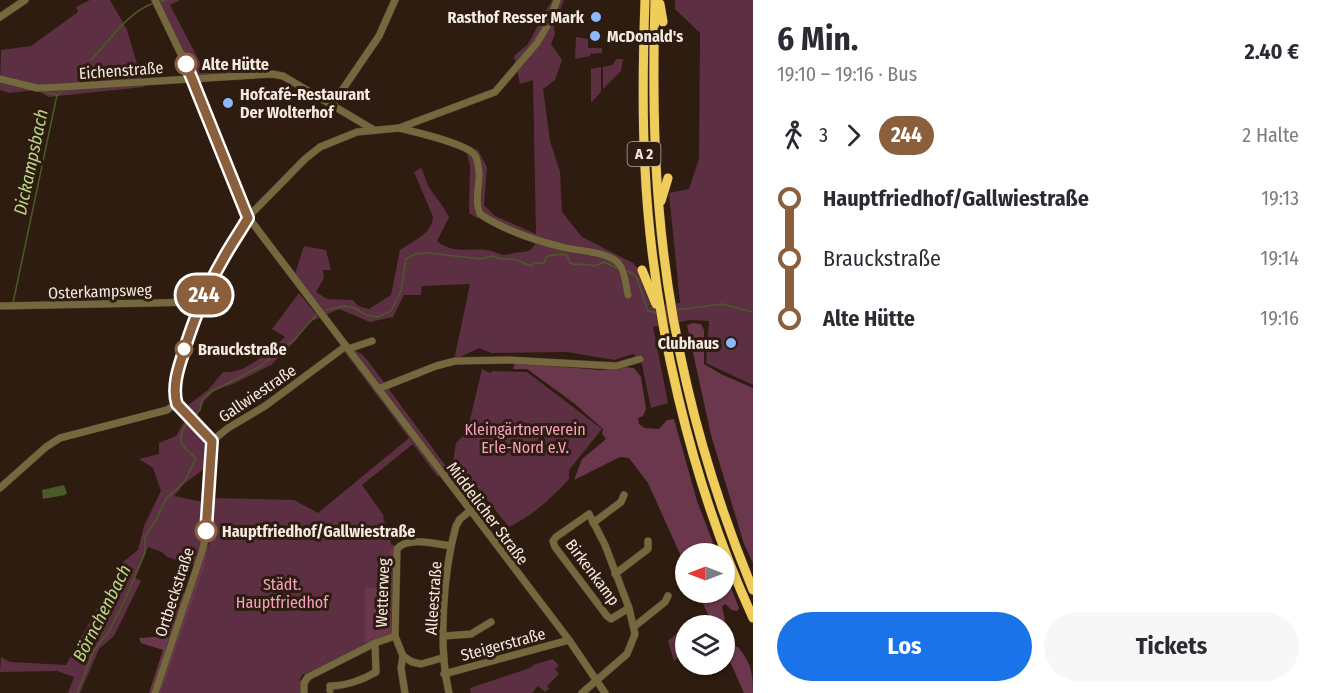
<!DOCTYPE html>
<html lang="de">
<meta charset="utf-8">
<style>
body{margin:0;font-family:"Fira Sans Condensed",sans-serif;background:#f7f7f7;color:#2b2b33;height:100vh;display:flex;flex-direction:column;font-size:22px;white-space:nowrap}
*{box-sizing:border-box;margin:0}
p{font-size:20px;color:#7c7c81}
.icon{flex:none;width:33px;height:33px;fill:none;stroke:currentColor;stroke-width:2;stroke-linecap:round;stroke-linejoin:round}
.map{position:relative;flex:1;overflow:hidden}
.sheet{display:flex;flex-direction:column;background:#fff;width:570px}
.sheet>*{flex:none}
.badge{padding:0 12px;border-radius:20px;font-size:21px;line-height:39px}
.needle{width:39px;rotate:270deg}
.tools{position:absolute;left:675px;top:543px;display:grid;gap:12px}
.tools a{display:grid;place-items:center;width:60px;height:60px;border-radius:50%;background:#fff;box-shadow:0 2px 4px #0004;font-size:30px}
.map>.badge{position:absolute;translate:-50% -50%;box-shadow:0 0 0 3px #fff}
.legs{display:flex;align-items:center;gap:9px;height:66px;padding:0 24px;font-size:20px}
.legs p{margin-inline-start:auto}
.headline{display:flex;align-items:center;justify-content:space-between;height:102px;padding:0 24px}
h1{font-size:33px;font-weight:700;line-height:45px}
.button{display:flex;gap:12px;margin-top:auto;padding:12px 24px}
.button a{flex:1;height:69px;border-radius:36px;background:#1a73e8;color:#fff;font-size:24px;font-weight:700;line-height:69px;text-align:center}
.button a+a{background:#f7f7f7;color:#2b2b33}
ul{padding:0 24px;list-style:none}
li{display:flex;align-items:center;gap:21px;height:60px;font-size:22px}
li i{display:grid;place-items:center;width:9px;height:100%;margin:0 8px;background:currentColor}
li i::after{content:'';width:15px;height:15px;margin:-8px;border:4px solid;border-radius:50%;background:#fff}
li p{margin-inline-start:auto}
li:first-child i{background:linear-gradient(#0000 50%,currentColor 0)}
li:last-child i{background:linear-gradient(currentColor 50%,#0000 0)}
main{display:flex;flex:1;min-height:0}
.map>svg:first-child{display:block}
.green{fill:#5c3042}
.forest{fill:#6b374c}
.water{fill:#4a5b27}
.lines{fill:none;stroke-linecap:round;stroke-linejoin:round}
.stream{stroke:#4a5b27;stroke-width:1.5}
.minor-casing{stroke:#49392c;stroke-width:8}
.highway-casing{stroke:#49392c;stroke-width:10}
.minor{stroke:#76683e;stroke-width:7}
.highway{stroke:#f0cd5a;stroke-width:9}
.line-1-casing{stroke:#fff;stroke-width:14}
.line-1{stroke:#8b5e3c;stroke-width:9}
.poi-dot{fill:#8db9fc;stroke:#2d1c0f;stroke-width:2}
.stop-1-dot{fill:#fff;stroke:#8b5e3c;stroke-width:3}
.labels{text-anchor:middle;stroke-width:6;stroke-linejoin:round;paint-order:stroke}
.shield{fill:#2d1c0f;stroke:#b9aca2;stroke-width:1.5}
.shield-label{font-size:15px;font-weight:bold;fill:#f5eae1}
.poi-label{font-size:16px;font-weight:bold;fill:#f5eae1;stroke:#2d1c0f;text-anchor:end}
.stop-label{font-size:16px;font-weight:bold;fill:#f5eae1;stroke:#2d1c0f;text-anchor:start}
.street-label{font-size:16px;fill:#f5eae1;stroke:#2d1c0f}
.park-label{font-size:16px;fill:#f6a1c1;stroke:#2d1c0f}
.water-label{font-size:18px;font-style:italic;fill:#bad787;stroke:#2d1c0f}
</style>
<main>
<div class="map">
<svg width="753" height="693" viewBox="0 0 753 693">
<rect width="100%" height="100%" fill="#2d1c0f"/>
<g class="green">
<path d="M90,0H110L127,30L144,87L49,97L36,90L9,93L0,90L1,50L31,46L78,12L76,7Z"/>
<path d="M155,0H180L170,5L205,72L262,60L266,74L197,83Z"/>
<path d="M552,0H564L554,26L555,34L551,44L562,60L555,80L543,89L550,141L560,172L562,212L582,237L633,263L640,271L652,305L647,307L680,303L669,193L689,189L699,159L700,33L675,9V0H753V385L706,363L709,321L690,320L653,327L668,403L651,408L641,360L633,354L614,360L567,352L491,353L479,348L454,360L470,284L422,286L421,295H404L393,317L370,322L339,309L326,315L295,274L304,246L326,250L331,270H323L324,278L316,292L327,299L353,300L358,306L369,309L391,295L400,250C413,241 432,234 433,217L414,172L421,168C425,174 425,181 429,187C435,197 443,205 449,217L437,241C452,254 469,248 487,250C491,250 495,253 500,254C505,256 508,254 514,253C524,251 531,254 536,242L482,218H477L469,213L470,165L465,147L478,150L487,167L484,205L495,216L536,234L533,80L520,84L514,56L528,44Z"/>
<path d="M576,37L588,39V48H602V53L590,54V56L575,59Z"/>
<path d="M616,59H623L621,71L603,89V67L613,65Z"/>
<path d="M601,67V92L591,103V69Z"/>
<path d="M299,293L319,318L309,322L296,340L271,365L233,384L215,390L204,401L194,422L183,409L208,390L223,372C246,375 268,351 285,337L272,329Z"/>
<path d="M353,349L363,355L368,361L451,473L456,443L467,432L482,369L490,373L493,371L527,372L602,429L569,470V479C551,499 533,515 509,527L461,467L454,481L451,478L437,476L413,444L362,485L384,516L383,518L387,527L391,544L394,545L393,588L365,589V646L305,674H303L300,679V693H161L204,567L209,544L211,498L294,500L318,513L409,438L343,350Z"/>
<path d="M185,420L204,441V469L185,483L174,496L208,503L207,529L197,566L167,557L162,552L148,547L135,578L141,581L114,636L99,649L80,693H68L74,677L57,671L0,672L1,657L10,662L66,665L122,563L138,550L144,526L161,491L153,468L139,459L159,454V443L176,436Z"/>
<path d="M685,626V651L674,661L668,641Z"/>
<path d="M553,659L559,666L555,669L559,674L547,686L549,689L545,692L538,686L532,693H471L470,688L530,668L533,665Z"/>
</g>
<g class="forest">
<path d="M693,323L701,324L704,330V364L721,374L753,388V563L744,544L711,435L687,325Z"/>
<path d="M515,363L601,370L625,367L634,368L641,377L646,409L643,416L638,418L639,424L645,428L659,429L667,420L674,419L697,501L717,553L686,554L685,565L648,483L629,458L620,457L574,480L582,459L606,439L602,434L603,429L575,404L527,369H513Z"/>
<path d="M209,544L204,568L161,693H149L163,650L141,643L139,638L168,636L183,593L190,594L203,553Z"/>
<path d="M390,550H394L391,634L365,646V588H388Z"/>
<path d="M725,573L739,608L737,611L731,610L726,604L722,606L725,621L733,636L732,646L738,647C751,663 753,672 753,693H744L725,650L724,626L713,625L698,593L724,592Z"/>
</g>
<path class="water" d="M64,485L67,493L65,495L43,499L42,490Z"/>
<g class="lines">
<g class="stream">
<path d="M159,2L165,0"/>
<path d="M91,60C109,41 129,11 154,3"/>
<path d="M42,91L57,95L64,90L80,89"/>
<path d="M627,271L633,274L637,278L648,311L658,313"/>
<path d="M13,303L57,95"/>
<path d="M326,310L345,306L355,308L366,315L377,317L391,311L401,291L406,259L415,254L428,253L481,259L493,256L501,259H514L531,266L534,263H544L546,257C552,254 560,254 567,255L570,263C577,266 587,263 595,266L604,262L619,269"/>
<path d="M675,310L722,304L753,312"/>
<path d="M193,417L200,410L202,400L209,393L259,367L295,339L317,314"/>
<path d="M77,693L94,650L108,633L124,602L145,553V536L156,520L166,499L185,481L196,458C182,448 175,439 187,423"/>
</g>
<g class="minor-casing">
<g id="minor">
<path d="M155,0L193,79L248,217L569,640L605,693"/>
<path d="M0,17L25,0"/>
<path d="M0,79L37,88L61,87L272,74L283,76L374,130"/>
<path d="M332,105L379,36L395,0"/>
<path d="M399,128C415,132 464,143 474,154C478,159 478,166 479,172C480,186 474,200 480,214C504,230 534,240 562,247C576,251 609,251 619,264C625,270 626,287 628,295"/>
<path d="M0,306L201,302"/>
<path d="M348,349L372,341"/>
<path d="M378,389L436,366L455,361L508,360L616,366L640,359"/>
<path d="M212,441L177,403L175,397L179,368L201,302L222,260L248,217L305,159L320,147L357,132L399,128L495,92L537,43L549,23L557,0"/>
<path d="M212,441L228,428L265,406L346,346"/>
<path d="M0,488L46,447L60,438L167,410L177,403"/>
<path d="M593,523L621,502L624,495"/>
<path d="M615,574L648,549V541"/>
<path d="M635,626L665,602L668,596"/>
<path d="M444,636L471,634L491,622"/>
<path d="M403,656L401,668L405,693"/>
<path d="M442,658L421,664L412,662L403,656L395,636L397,549C407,536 437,544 451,546"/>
<path d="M444,674L569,640"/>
<path d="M330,690V686C345,686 363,680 376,672L375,643"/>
<path d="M155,693L202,552L207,530L212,441"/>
<path d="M304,693V683L308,677L375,643L395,636"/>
<path d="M449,693C438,646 443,573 456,526L460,519L470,511"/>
<path d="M582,693L627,654L635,634L629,608L605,545L589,514L556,537L553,541L555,547L607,616L611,619L629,608"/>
</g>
</g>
<g class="highway-casing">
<g id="highway">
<path d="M645,0C643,56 642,112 645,168C652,316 691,483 753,618"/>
<path d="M655,0C653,70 653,139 659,208C670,340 703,469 753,590"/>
<path d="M660,4L663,22"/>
<path d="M661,201L668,178"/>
<path d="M642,270L656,304"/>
</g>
</g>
<use href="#minor" class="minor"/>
<use href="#highway" class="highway"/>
</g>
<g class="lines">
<g class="line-1-casing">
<path id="line-1" d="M186,64L248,218C240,232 230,246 222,261C205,290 193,322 183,354C178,369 172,388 177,404L212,441L206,531"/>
</g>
<use href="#line-1" class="line-1"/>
</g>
<g class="poi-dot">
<circle cx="596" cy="17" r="6"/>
<circle cx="595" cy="36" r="6"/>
<circle cx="228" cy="103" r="6"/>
<circle cx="731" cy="343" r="6"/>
</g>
<g class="stop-1-dot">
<circle cx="186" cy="64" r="10"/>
<circle cx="184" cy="349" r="8"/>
<circle cx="206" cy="531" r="10"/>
</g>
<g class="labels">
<rect class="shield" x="627.5" y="142" width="33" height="24" rx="4.5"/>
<g class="shield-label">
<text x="644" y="159">A 2</text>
</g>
<g class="poi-label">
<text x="584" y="23">Rasthof Resser Mark</text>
<text x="607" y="42" text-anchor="start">McDonald's</text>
<text x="240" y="100" text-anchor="start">Hofcafé-Restaurant<tspan x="240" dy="18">Der Wolterhof</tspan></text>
<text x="719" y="349">Clubhaus</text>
</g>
<g class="stop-label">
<text x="202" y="70">Alte Hütte</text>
<text x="198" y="355">Brauckstraße</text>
<text x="222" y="537">Hauptfriedhof/Gallwiestraße</text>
</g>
<g class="street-label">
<text transform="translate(121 70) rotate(-4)" y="6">Eichenstraße</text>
<text transform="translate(100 291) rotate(-2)" y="6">Osterkampsweg</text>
<text transform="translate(257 393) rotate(-34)" y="6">Gallwiestraße</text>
<text transform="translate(488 513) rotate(53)" y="6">Middelicher Straße</text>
<text transform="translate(593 572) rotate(53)" y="6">Birkenkamp</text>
<text transform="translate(174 592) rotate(-72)" y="6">Ortbeckstraße</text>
<text transform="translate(382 593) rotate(-88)" y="6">Wetterweg</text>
<text transform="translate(433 598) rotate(-86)" y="6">Alleestraße</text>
<text transform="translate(503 644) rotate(-15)" y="6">Steigerstraße</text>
</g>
<g class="park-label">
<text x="525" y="435">Kleingärtnerverein<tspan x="525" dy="18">Erle-Nord e.V.</tspan></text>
<text x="282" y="590">Städt.<tspan x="282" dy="18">Hauptfriedhof</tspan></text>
</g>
<g class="water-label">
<text transform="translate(31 162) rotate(-78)" y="6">Dickampsbach</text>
<text transform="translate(102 613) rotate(-63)" y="6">Börnchenbach</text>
</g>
</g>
</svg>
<div class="tools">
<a><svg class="needle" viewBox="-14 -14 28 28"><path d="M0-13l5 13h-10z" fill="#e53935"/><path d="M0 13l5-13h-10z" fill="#7c7c81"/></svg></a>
<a><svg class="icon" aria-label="layers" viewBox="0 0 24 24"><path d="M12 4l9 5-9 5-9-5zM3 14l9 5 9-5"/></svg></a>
</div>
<b class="badge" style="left:204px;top:295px;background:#8b5e3c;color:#fff">244</b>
</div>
<section class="sheet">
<div class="headline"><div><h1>6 Min.</h1><p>19:10 – 19:16 · Bus</p></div><b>2.40 €</b></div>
<div class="legs"><svg class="icon" aria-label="walk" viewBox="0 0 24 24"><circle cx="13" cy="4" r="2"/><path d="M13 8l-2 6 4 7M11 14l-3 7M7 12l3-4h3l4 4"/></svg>3<svg class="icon" aria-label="forward" viewBox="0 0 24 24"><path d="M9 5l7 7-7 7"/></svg><b class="badge" style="background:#8b5e3c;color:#fff">244</b><p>2 Halte</p></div>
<ul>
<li><i style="color:#8b5e3c"></i><b>Hauptfriedhof/Gallwiestraße</b><p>19:13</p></li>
<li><i style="color:#8b5e3c"></i><span>Brauckstraße</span><p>19:14</p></li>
<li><i style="color:#8b5e3c"></i><b>Alte Hütte</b><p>19:16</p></li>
</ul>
<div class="button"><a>Los</a><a>Tickets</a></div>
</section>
</main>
